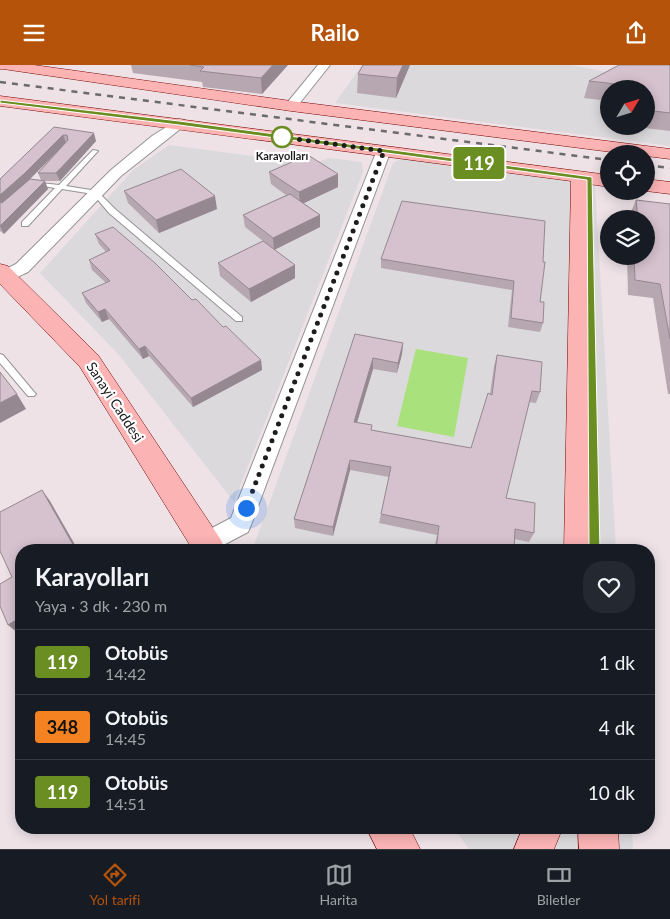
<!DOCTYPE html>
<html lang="tr">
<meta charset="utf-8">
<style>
body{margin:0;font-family:Lato,sans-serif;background:#242831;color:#f1f3f6;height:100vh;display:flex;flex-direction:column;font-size:19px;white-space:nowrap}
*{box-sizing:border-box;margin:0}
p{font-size:16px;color:#9ea1a6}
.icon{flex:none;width:28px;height:28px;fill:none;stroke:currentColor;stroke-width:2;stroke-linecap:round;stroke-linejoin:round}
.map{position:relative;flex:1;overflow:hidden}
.drawer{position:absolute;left:15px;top:479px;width:640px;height:290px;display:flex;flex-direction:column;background:#171b24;border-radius:20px;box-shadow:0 2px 12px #0003}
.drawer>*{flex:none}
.badge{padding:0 10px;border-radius:4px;font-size:18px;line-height:32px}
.needle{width:32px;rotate:52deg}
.fabs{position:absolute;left:600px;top:15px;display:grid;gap:10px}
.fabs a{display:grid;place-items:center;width:55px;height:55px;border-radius:50%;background:#171b24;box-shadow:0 2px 12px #0003;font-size:25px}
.you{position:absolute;width:25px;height:25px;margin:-12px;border:4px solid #fff;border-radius:50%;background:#1a73e8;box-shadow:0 0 0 8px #1a73e833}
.map>.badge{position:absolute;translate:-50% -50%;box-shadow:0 0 0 2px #fff}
.round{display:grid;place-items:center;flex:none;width:52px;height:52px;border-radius:20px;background:#242831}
.headline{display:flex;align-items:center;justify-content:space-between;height:85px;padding:0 20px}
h1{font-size:24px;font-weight:700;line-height:38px}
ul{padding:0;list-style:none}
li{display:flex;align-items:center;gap:15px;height:65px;padding:0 20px;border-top:1px solid #363941}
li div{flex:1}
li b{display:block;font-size:19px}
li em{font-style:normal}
li .badge{min-width:55px;font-weight:700;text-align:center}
header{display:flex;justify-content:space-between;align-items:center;height:65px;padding:0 20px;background:#b45309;color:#fff;font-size:22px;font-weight:700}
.dock{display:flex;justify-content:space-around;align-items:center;height:70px;border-top:1px solid #363941;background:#171b24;font-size:14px;color:#9ea1a6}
.dock a{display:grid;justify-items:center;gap:2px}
.dock .current{color:#b45309}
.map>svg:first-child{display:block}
.residential{fill:#dbd9db;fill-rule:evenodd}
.pitch{fill:#a9e17c}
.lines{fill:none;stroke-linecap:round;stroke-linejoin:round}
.lane-casing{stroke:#949494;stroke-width:2}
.street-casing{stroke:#949494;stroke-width:2}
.secondary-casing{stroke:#760601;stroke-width:1}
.lane{fill:#fff;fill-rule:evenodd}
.street{fill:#fff;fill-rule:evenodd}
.secondary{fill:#fbb3b4;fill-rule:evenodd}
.rail{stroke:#6b6b6b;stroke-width:2.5;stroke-dasharray:6 6;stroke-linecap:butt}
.wall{fill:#b7a7b1;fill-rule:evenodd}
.shaded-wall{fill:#958890}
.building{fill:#d5c2ce;stroke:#958890}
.line{fill:#6b8e23;stroke:#fff}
.walk{stroke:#1d1d1d;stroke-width:5;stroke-dasharray:0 9}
.stop-dot{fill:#fff;stroke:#6b8e23;stroke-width:2.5}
.labels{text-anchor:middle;stroke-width:4.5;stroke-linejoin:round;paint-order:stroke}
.far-stop-label{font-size:11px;font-weight:bold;fill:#1d1d1d;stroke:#fff}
.street-label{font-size:14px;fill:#1d1d1d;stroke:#fff}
</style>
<header><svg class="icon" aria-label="menu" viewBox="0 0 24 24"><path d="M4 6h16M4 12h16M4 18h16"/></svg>Railo<svg class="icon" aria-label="share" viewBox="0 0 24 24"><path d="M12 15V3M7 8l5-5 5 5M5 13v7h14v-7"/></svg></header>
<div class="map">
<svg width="670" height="784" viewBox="0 0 670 784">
<rect width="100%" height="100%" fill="#eee2e7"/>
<g class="residential">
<path d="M362,0H572L670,20V81L335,38ZM609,24H646V61H609Z"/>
<path d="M169,80L312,99L329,93L362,97L363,107L234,437L119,290L40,208L133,105Z"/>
<path d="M405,92L595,120L616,485H257L254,480L393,98Z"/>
<path d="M454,763H632L633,784H469Z"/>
</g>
<path class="pitch" d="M416,284L468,293L454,372L397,361Z"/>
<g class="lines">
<g class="lane-casing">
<g id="lane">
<path d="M93,85L98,86L66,121L97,126L115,144L242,252V256H236L109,148L93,129L62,124L28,161H22V157L55,123L31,119V117L59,120Z"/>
<path d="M0,289L3,290L34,327L36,329L34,331H28L0,298Z"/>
</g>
</g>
<g class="street-casing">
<g id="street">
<path d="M318,0H330L295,44H287L285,41L287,38Z"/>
<path d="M179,54L184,55L185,58L184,61L121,111L28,207C19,211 10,217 0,215V207L16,199L111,105L152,71Z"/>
<path d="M384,81L391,85L251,460L248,467L214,485H197L193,478L197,471L231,453L377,85Z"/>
</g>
</g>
<g class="secondary-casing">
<g id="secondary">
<path d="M0,0H34L291,36L670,84V94L646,91V89H627L291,46L3,4H0Z"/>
<path d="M0,31L609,110V122L589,119L594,485H564L571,116L0,41Z"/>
<path d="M646,114L670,117V129L646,126Z"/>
<path d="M0,199L8,201L98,290L221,475L225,485H193L80,302L0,219Z"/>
<path d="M366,762H409L420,784H377Z"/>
<path d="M523,762H563L554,784H514Z"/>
<path d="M578,762H618L619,784H579Z"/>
</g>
</g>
<use href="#lane" class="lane"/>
<use href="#street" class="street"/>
<use href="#secondary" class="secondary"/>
<g class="rail">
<path d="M0,17L609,95"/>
<path d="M646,100L670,103"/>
</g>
</g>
<g class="wall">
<path d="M131,0H288L262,29L203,22L202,17L133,8Z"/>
<path d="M363,0H410L396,33L357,28L358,9Z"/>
<path d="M670,0V66L637,62L646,61V24H609V36L584,33L589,16Z"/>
<path d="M54,62L96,76L60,116H44L48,124L4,169L0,166V114ZM58,85L38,108L41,115L30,114Z"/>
<path d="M269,107L338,122L303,138L320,150V162L274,185L295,213L251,237L220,211L218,198L263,176L245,162L243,150L286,130L271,119Z"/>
<path d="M124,126L217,144L159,168L128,138Z"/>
<path d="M636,135L670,139V329H668L653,233L628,230L627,191H646V154H631L630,149Z"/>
<path d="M545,156L540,237L543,258L540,267L508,262L512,225L381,203V194Z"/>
<path d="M95,169L192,235L261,295L262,305L193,342L149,291L143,294L109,254L102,257L86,238L82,228L106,218L92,205L89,195L106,187L99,179Z"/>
<path d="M355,269L403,278L402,289L397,308L373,304L357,358L372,365L471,383L490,329L494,301L497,290L540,327L536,338L529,337L506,433L534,468L529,477L514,474V485H434L437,470L379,458L381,449L389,412L350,405L333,471L295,463L294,454Z"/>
</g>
<g class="shaded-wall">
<path d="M273,0H288L262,29L261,13Z"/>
<path d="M403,0H410L396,33L397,13Z"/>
<path d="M94,68L96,76L60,116L56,108Z"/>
<path d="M63,70L66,78L0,144V130Z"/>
<path d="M338,109V122L300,140L299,127Z"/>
<path d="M45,116L48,124L4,169L0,161Z"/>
<path d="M215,131L217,144L159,168L156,155Z"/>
<path d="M320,150V162L274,185L273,173Z"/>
<path d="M295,200V213L251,237L249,224Z"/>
<path d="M105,244L109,254L102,257L98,247Z"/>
<path d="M403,278L402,289L397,308L398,298Z"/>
<path d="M145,281L149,291L143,294L139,284Z"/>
<path d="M373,293V304L354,367V357Z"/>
<path d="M261,295L262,305L193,342L191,333Z"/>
<path d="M17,329L26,344L0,358V338Z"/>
<path d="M350,395V405L333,471V462Z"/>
<path d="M42,425L50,436L78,485H76Z"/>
<path d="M21,552V566L18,568L8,560Z"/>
</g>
<g class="building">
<path d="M190,0H273L261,13L200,6L204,2Z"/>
<path d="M363,0H403L397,13L358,9Z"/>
<path d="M619,0H670V48L646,45V24H642V22L589,16Z"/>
<path d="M54,62L94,68L56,108H38L68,75L67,70H63L25,108L0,130V114Z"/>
<path d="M308,90L338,109L299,127L269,107Z"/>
<path d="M181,104L215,131L156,155L124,126Z"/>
<path d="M30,114L45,116L0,161V137L2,138Z"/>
<path d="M290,129L320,150L273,173L243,150Z"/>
<path d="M636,135L670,139V274L660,219L635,215L634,191H646V154H638Z"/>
<path d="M402,136L545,156L543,197H545L540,237H544L543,258L511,253L514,216L381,194Z"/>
<path d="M113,162L155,198L192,235L196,234L223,262L226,261L261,295L191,333L145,281L139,284L105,244L98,247L82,228L110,216L89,195L110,185L95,169Z"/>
<path d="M263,176L295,200L249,224L218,198Z"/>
<path d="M355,269L403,278L398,298L373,293L354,357L372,360L371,365L471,383L488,328L492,330L497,290L542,297L540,327L532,326L506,433L535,438L534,468L515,464L514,485H436L439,461L381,449L391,402L350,395L333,462L294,454Z"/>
<path d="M0,307L17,329L0,338Z"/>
<path d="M42,425L76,485H21V552L8,560L0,541V519L12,512L0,486V447Z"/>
</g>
<path class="line" d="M0,35L179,56L592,112L600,485L599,488L595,490L589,485L587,115L179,60L0,38Z"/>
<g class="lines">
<path class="walk" d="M246,443L384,86L282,72"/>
</g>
<circle class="stop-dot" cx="282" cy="72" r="10"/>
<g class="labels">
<g class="far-stop-label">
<text x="282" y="95">Karayolları</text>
</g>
<g class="street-label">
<text transform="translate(115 337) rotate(57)" y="5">Sanayi Caddesi</text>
</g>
</g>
</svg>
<div class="fabs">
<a><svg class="needle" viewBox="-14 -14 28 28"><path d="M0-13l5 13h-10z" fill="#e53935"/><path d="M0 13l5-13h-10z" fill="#9ea1a6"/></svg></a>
<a><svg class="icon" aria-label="locate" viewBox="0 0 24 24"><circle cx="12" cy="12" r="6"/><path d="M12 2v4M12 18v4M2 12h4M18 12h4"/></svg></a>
<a><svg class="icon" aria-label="layers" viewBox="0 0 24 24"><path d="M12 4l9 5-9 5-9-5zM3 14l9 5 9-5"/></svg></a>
</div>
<div class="you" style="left:246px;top:443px"></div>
<b class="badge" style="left:479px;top:98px;background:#6b8e23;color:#fff">119</b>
<section class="drawer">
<div class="headline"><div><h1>Karayolları</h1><p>Yaya · 3 dk · 230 m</p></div><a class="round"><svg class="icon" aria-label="heart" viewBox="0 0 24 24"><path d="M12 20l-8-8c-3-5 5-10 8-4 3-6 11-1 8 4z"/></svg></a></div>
<ul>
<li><span class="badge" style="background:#6b8e23;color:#fff">119</span><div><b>Otobüs</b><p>14:42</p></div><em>1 dk</em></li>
<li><span class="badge" style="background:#f58220;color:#111">348</span><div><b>Otobüs</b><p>14:45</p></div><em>4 dk</em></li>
<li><span class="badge" style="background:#6b8e23;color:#fff">119</span><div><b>Otobüs</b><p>14:51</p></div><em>10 dk</em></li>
</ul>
</section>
</div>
<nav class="dock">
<a class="current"><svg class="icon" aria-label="directions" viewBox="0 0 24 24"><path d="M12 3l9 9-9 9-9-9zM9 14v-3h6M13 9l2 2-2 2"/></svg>Yol tarifi</a>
<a><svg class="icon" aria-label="map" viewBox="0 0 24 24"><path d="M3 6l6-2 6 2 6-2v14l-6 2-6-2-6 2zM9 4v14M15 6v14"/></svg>Harita</a>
<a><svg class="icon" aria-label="tickets" viewBox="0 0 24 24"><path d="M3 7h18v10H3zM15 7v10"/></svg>Biletler</a>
</nav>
